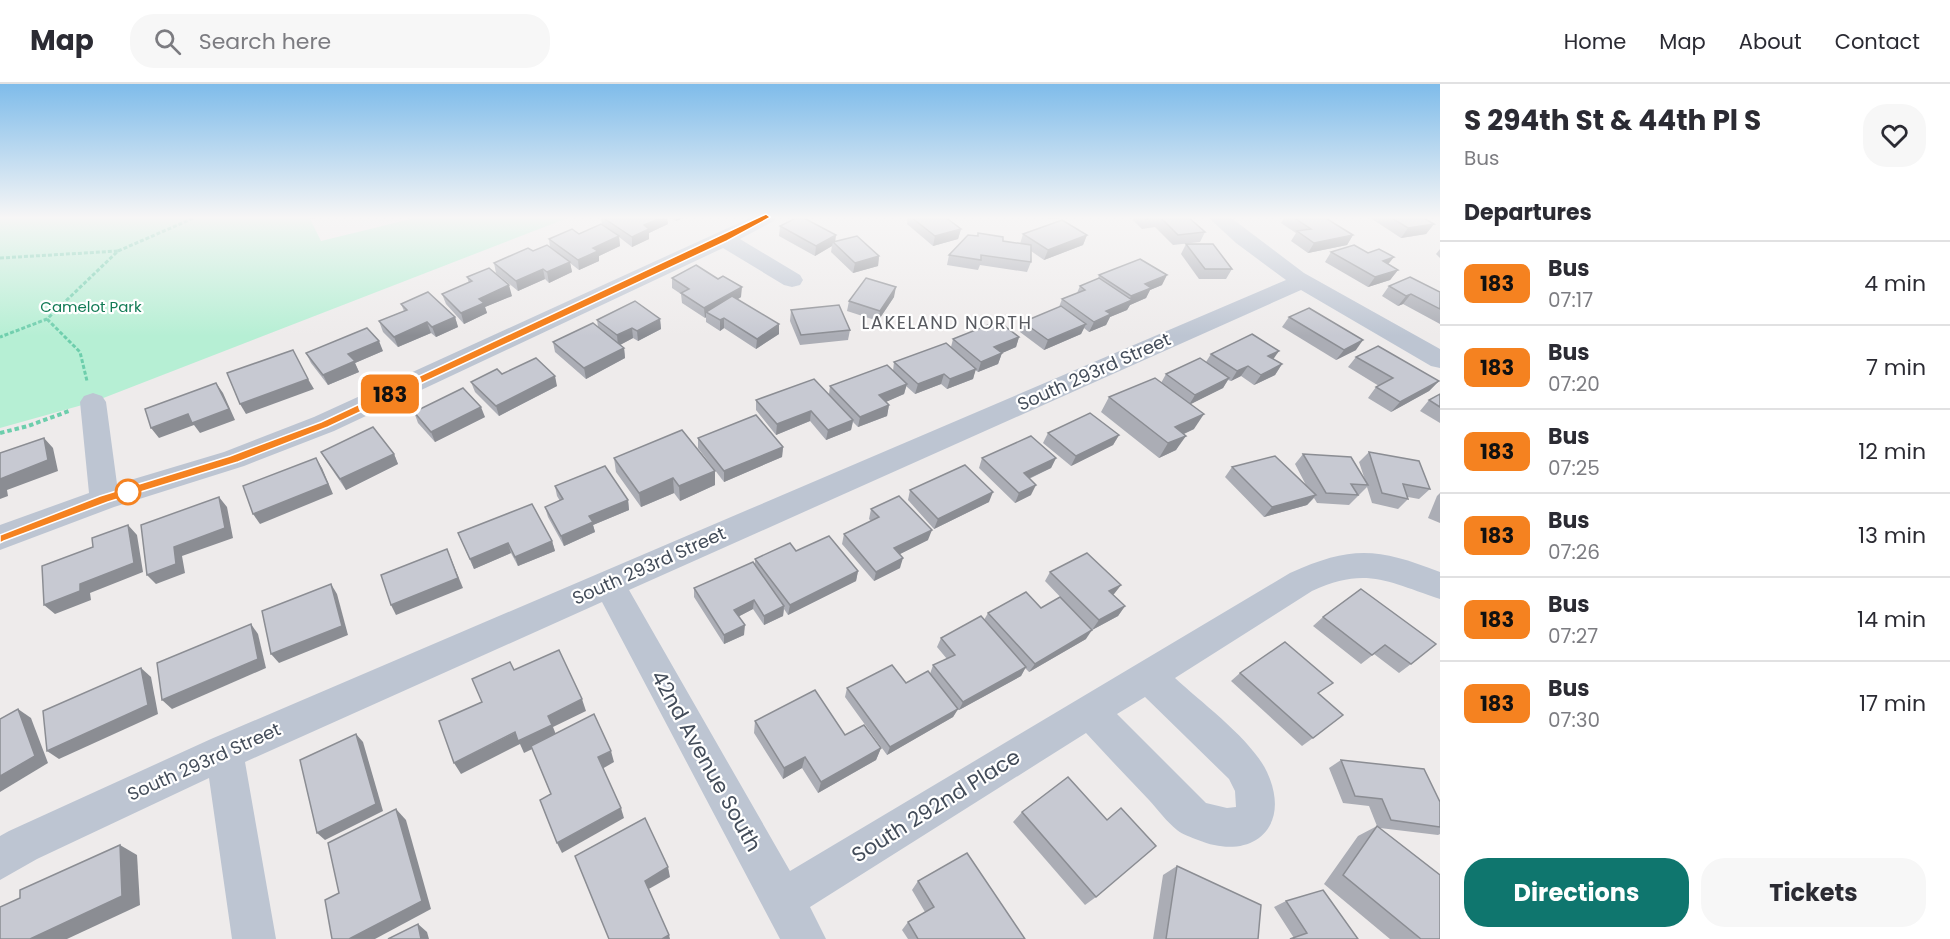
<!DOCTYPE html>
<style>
body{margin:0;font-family:Poppins,sans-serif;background:#f7f7f7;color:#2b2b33;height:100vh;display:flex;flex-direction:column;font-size:22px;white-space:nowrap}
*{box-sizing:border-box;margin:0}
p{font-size:20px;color:#7c7c81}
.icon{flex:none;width:33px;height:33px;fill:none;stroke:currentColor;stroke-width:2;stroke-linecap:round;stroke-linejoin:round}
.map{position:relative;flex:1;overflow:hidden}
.side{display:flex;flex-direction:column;background:#fff;width:510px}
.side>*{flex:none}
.badge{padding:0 12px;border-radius:9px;font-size:21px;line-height:39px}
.map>.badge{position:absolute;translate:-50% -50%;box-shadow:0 0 0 3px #fff}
h2{padding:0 24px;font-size:22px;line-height:54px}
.round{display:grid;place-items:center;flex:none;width:63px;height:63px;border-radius:24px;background:#f7f7f7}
.overview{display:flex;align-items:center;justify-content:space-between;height:102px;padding:0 24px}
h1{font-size:28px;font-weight:700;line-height:45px}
.cta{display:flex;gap:12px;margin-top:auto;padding:12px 24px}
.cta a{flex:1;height:69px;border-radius:24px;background:#0f766e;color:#fff;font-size:24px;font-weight:700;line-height:69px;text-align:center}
.cta a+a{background:#f7f7f7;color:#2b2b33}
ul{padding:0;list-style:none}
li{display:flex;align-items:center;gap:18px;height:84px;padding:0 24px;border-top:2px solid #e1e1e2}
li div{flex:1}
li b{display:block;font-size:22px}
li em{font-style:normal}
li .badge{min-width:66px;font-weight:700;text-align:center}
header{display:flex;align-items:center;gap:36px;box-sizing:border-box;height:84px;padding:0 30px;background:#fff;border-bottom:2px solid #e1e1e2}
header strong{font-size:28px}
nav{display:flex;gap:33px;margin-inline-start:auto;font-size:21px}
.search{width:420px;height:54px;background:#f7f7f7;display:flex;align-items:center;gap:15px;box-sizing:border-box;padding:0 21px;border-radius:24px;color:#7c7c81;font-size:22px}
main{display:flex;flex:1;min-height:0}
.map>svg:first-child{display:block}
.green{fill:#b6efd4}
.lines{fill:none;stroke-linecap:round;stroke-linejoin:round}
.path-far1{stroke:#6dceac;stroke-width:3;stroke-dasharray:4 2;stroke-linecap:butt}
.path{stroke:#6dceac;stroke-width:4;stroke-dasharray:4.5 3;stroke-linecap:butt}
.minor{fill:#bdc5d2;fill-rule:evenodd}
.wall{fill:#abadb5}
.shaded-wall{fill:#8b8d93}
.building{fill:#c7c9d2;stroke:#8b8d93;stroke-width:1.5}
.line{fill:#f58220;stroke:#fff;stroke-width:1.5}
.stop-dot{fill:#fff;stroke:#f58220;stroke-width:3}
.labels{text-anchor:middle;stroke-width:4.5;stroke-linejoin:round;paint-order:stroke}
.far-park-label{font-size:15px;fill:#137b56;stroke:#fff}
.far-quarter-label{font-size:18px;letter-spacing:1.5px;fill:#585a60;stroke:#fff}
.street-label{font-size:18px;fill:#434c59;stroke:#fff}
.near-street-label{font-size:21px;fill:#434c59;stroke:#fff}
</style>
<header>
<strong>Map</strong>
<div class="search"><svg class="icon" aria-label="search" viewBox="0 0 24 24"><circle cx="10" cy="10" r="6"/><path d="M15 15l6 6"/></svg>Search here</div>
<nav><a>Home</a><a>Map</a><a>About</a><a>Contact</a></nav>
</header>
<main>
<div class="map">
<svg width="1440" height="855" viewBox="0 0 1440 855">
<rect width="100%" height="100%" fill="#eeebeb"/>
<path class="green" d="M0,133H309L321,157L419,133H570L93,318L0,344Z"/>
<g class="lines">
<g class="path-far1">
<path d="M118,167L196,133"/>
<path d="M0,174L118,167L47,235L0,253"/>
<path d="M47,235L80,268L87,297"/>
</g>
<path class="path" d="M0,349L28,342L69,327"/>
<g class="minor">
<path d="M752,133H777L774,137L740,155L800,191L803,196L800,201L792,203L784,201L723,164L334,347L244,382L114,423L0,466V441L89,409L80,318L84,312L93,309L102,312L106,318L117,400L224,368L314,333Z"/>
<path d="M1208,133H1230L1304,189L1440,265V284L1431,282L1301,206L629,506L790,787L1290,489C1352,461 1378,464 1440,488V515C1388,498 1366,482 1312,507L1175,594C1202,619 1252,656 1267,688C1293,744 1251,778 1198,756C1191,753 1183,751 1177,746C1167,738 1158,726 1149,716C1128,694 1107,672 1086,649L810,823L826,855H780L602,518L245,678L276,855H232L209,694L37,775L0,796V752L9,747L211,655L1286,196L1236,159ZM1145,613L1229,695L1235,707L1236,723L1227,724L1206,719L1117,630Z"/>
</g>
</g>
<g class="wall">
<path d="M601,133H667L668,140L649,149V155L632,163L619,153L620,162L599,172V177L579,186L570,179L572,188L549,199L545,195L518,207L496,189L494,179L533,167L550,164L549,155L579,150L602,141Z"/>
<path d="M669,133H686L676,137Z"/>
<path d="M908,133H945L961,145L958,155L933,162L907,140Z"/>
<path d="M1135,133H1188L1205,148L1200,158L1173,161L1155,143L1142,145L1133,136Z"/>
<path d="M1266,133H1324L1353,151L1347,161L1308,169L1291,157L1296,149L1281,139L1285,133Z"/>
<path d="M1369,133H1422L1434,140L1426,150L1401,154Z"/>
<path d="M780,142L835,158L879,172L878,182L853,189L831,168L832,162L815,172L779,152Z"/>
<path d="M978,149L1003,157L1020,160L1023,150L1087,151L1083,161L1044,176L1031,167V178L1027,188L980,181L978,186L947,181L949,171L977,152Z"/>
<path d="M1186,160L1232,185L1226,195H1199L1181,170Z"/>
<path d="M1440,165V174L1436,170Z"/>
<path d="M1331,168L1389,180L1398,186L1390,196L1368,203L1325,178Z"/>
<path d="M1099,191L1162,201L1150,206L1146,214L1130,221L1127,226L1110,233L1106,241L1089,248L1084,244L1081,250L1044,266L1020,248L1023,238L1059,223L1062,215L1077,209L1080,202L1098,195Z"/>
<path d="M467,193L512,212L485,223L487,229L464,240L446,220L442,210L469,199Z"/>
<path d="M672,194L741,213L737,216L779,240V250L756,265L724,244L720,247L706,238V233L705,234L682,219L681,210L672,204Z"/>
<path d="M1389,202L1440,208V240L1403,220L1398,222L1382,212Z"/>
<path d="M894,213L878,237L847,227L849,217Z"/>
<path d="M401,220L455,233L458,243L436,253L431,249L398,263L383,248L379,237L404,227Z"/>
<path d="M791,226L850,246L848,256L800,261L790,237Z"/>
<path d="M1289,233L1356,266L1336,276L1282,243Z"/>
<path d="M660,235L661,245L638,257L633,254L620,261L624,264L625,274L586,295L555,268L553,258L598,243L597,236Z"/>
<path d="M1019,253L1016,263L1002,269L998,280L978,288L975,286L973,295L947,305L941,300L915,310L906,302L904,310L885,318L889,321L887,332L858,343L853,338L851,346L826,356L810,337L776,351L756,326V316L829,310L830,302L893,287L894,278L951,263L953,255Z"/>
<path d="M383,267L355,279L359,288L328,301L311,279L306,269Z"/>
<path d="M1211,270L1273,275L1282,280L1275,291L1254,301L1241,292L1231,297L1228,296L1223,304L1190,320L1194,345L1184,350L1176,366L1159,374L1101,328L1109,313L1161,299L1166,290L1206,278Z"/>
<path d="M1356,273L1439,297L1429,307L1391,328L1368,314L1376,303L1379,302L1348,283Z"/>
<path d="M502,290L557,302L499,332L475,308L471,298Z"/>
<path d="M1440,310V339L1420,327L1429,316Z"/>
<path d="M414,328L485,333L435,358L418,339Z"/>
<path d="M1048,349L1119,351L1113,361L1071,382L1043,359Z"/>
<path d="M698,354L783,363L782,373L724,398L698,364Z"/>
<path d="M321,368L394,370L398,380L346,406L327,378Z"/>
<path d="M1369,368L1430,405L1419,415L1408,413V415L1398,425L1372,419L1367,403L1349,421L1317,419L1314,414L1307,421L1264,433L1225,393L1232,383L1307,403L1295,380L1303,370L1365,396L1359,378Z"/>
<path d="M614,374L715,401L680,417L674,409L641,423L616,388Z"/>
<path d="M982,374H1056L1051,384L1029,395L1031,411L1015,419L979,384Z"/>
<path d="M555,402L628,416L629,426L593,441L595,448L564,462L548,433L545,423L560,417L557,412Z"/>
<path d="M910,406L989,418L934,445L908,416Z"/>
<path d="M1440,409V439L1428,434L1437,412Z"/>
<path d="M871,425L928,456L900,470V484L874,497L842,460L844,450L871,437L869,435Z"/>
<path d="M458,449L552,457L555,467L518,482L511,469L474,485Z"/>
<path d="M796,467L858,487L856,497L788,531L784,525L783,532L764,541L753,525L739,532L744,551L724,560L694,513V504L755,481V475Z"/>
<path d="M1050,488L1121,501L1113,511L1125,522L1118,532L1092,546L1045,497Z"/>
<path d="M1361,505L1411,580L1399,589L1374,570L1361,580L1313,542L1323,533Z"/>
<path d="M1041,524L1086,555L1029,588L1025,584L1021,592L959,626L958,625L953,633L887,671L845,613L847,604L906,599L930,590L933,581L947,575L937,563L941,554L984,536L988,529Z"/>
<path d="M1240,589L1318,610L1313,654L1302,662L1231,597Z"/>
<path d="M755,637L881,664L876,676L818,709L802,684L783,695L754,649Z"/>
<path d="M1341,676L1440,718V750L1438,751L1380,744L1440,855H1390L1324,800L1358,752L1377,742L1369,722L1343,719L1329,684Z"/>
<path d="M1022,728L1107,736L1096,813L1085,821L1013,738Z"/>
<path d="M1177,782L1258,855H1153L1163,791Z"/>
<path d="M918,797L1025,855H908L902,846L908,838L925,828L912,806Z"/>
<path d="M1286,817L1358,855H1289L1294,854L1274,823Z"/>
</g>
<g class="shaded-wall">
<path d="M310,133H322L311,135Z"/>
<path d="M663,133H667L668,140L649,149V155L632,163V153L644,141Z"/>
<path d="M676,133H686L676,137Z"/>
<path d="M1048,133H1072L1047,135Z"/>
<path d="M1434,140L1426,150L1401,154L1408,144Z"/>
<path d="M961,145L958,155L933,162L935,152Z"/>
<path d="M836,151L835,160L833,158L832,162L815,172L816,162Z"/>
<path d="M1087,151L1083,161L1044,176L1048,166Z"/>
<path d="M1353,151L1347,161L1308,169L1314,159Z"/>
<path d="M619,152L620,162L599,172V177L579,186L578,176L593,164Z"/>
<path d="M879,172L878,182L853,189L855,179Z"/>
<path d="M1394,173L1386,183L1383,177Z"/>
<path d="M570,178L572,188L549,199L547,188Z"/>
<path d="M543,185L545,195L518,207L516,197Z"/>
<path d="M1398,186L1390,196L1368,203L1375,193Z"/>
<path d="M1167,191L1162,201L1150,206L1146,214L1130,221L1127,226L1110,233L1106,241L1089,248L1094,238L1106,227L1129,217L1131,212L1145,200Z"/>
<path d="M509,201L512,212L485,223L487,229L464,240L461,229L479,215Z"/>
<path d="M742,203L741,213L710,231L706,228V233L705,234L704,224Z"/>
<path d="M896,203L894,213L878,237L880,227Z"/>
<path d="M1411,210L1403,220L1398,222L1406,212Z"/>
<path d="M455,233L458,243L436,253L432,243Z"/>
<path d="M724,234V244L720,247V236Z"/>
<path d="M660,235L661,245L638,257L637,247Z"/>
<path d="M427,238L431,249L398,263L394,253Z"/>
<path d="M779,240V250L756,265L757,255Z"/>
<path d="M1086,240L1081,250L1044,266L1048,256Z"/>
<path d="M632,244L633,254L618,262L617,251Z"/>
<path d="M1019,253L1016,263L991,274L994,263Z"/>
<path d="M1363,256L1356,266L1336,276L1344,266Z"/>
<path d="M379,257L383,267L355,279L359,288L328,301L323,291L348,270Z"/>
<path d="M624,264L625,274L586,295L584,284Z"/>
<path d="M1279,267L1272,277L1268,272Z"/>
<path d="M1002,269L998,280L978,288L981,278Z"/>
<path d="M1282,280L1275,291L1254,301L1261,291Z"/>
<path d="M1248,282L1241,292L1231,297L1237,287Z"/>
<path d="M976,285L973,295L947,305L950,295Z"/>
<path d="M944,290L941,300L915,310L918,300Z"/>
<path d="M555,292L557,302L499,332L496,322Z"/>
<path d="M1229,294L1223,304L1189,321L1195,311Z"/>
<path d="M308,295L314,305L246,330L240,320Z"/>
<path d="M1439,297L1429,307L1391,328L1400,318Z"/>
<path d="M216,299L223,309L235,336L200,349L194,341L159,354L151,344Z"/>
<path d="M907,300L904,310L877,322L879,311Z"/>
<path d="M889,321L887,332L858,343L860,333Z"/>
<path d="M481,323L485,333L435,358L431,348Z"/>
<path d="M811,327L810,337L776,351L777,340Z"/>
<path d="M1204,330L1194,345L1166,358L1175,343Z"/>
<path d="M853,336L851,346L826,356L828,346Z"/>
<path d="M1119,351L1113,361L1071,382L1076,372Z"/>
<path d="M1186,352L1176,366L1159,374L1168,359Z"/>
<path d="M44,354L53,364L58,387L7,406L8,412L0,415V395Z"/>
<path d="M783,363L782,373L724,398V387Z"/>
<path d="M394,370L398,380L346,406L340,395Z"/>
<path d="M316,374L322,384L333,410L260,440L253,430Z"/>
<path d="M1056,374L1051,384L1019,399L1024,389Z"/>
<path d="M715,387V401L680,417L679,402Z"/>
<path d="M673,394L674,409L641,423L639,409Z"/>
<path d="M1036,401L1031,411L1015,419L1019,409Z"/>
<path d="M993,408L989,418L934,445L938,435Z"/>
<path d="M1316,411L1307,421L1264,433L1272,423Z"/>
<path d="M219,413L227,423L233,454L182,472L185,489L156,500L147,491Z"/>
<path d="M628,416L629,426L593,441L595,448L564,462L561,452L589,432Z"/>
<path d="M128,441L137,451L143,488L90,509L91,516L55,530L44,521L80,500Z"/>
<path d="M932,446L928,456L892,474L894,464Z"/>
<path d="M552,457L555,467L518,482L515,473Z"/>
<path d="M508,459L511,469L474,485L470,475Z"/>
<path d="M447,465L463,504L396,531L391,521Z"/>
<path d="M903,474L900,484L874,497L876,488Z"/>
<path d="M858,487L856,497L788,531L790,521Z"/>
<path d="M331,500L337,510L348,551L279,579L271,570Z"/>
<path d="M1121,501L1114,510L1103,517L1109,507Z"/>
<path d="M754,516L753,525L734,535V526Z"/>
<path d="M784,522L783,532L764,541V532Z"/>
<path d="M1125,522L1118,532L1092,546L1099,536Z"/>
<path d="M251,540L258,550L266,584L172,625L162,616Z"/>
<path d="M745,541L744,551L724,560V551Z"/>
<path d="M1092,546L1086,555L1029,588L1035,580Z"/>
<path d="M1026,583L1021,592L959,626L963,618Z"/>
<path d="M141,584L151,593L158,630L59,675L47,667Z"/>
<path d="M582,615L586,627L553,643L557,653L524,669L520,660L461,690L454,679Z"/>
<path d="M18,625L31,634L48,679L0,708V692Z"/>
<path d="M958,625L953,633L887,671L890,663Z"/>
<path d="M356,650L363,658L383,727L325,756L317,749Z"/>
<path d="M881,664L876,676L818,709L821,698Z"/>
<path d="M611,667L614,678L602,685L598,673Z"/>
<path d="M805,673L802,684L783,695L784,684Z"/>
<path d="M621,724L624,734L562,769L557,759Z"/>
<path d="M396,725L406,736L431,825L375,855H349Z"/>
<path d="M120,761L137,771L140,821L67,855H30Z"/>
<path d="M668,783L670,793L647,806L645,797Z"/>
<path d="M418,840L427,848L429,855H421Z"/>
<path d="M669,851L670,855H662Z"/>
</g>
<g class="building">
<path d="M602,133H663L644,141L649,145L632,153Z"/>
<path d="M798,133H802L836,151L816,162L780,142Z"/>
<path d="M911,133H945L961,145L935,152Z"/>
<path d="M1144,133H1188L1205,148L1178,151L1160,133L1146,135Z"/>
<path d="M1293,133H1324L1353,151L1314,159L1297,147L1311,145Z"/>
<path d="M1390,133H1422L1434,140L1408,144Z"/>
<path d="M1062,136L1087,151L1048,166L1023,150Z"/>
<path d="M601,140L619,152L593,164L598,167L578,176L549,155L572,145L579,150Z"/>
<path d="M978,149L1003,153V157L1031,161V178L981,171V176L949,171L968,151L978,152Z"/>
<path d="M857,152L879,172L855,179L833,158Z"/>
<path d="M1186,160H1213L1232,185H1205Z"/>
<path d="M547,161L570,178L547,188L543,185L516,197L494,179L528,164L533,167Z"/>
<path d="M1354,161L1368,169L1379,165L1394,173L1383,177L1398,186L1375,193L1331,168Z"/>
<path d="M1140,175L1167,191L1145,200L1151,204L1131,212L1099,191Z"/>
<path d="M696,181L718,195L723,192L742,203L704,224L681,209L689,205L672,194Z"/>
<path d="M489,184L509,201L479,215L484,219L461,229L442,210L472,197L467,193Z"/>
<path d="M1410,193L1440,208V225L1411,210L1406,212L1389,202Z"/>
<path d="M866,194L896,203L880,227L849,217Z"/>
<path d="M1099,194L1132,216L1106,227L1111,230L1094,238L1062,215L1085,206L1080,202Z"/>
<path d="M428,208L455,233L432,243L427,238L394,253L379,237L407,226L401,220Z"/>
<path d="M732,212L779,240L757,255L724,234L720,236L706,228Z"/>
<path d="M635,217L660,235L637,247L632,244L617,251L597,236Z"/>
<path d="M839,221L850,246L801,251L791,226Z"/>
<path d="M1061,222L1086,240L1048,256L1023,238Z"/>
<path d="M1309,224L1363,256L1344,266L1289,233Z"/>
<path d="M998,237L1019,253L994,263L1002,269L981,278L953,255Z"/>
<path d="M593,239L624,264L584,284L553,258Z"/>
<path d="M367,244L379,257L348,270L355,277L323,291L306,269Z"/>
<path d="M1252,250L1279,267L1268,272L1282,280L1261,291L1248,282L1237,287L1211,270Z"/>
<path d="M946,259L976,285L950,295L944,290L918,300L894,278Z"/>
<path d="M1378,262L1439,297L1400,318L1376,303L1393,294L1356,273Z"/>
<path d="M293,266L308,295L240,320L227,289Z"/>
<path d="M536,274L555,292L496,322L471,298L497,285L502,290Z"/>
<path d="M1200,274L1229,294L1195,311L1166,290Z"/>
<path d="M887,281L907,300L879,311L889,321L860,333L830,302Z"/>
<path d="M1155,294L1204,330L1175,343L1186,352L1168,359L1109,313Z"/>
<path d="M814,295L853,336L828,346L811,327L777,340L756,316Z"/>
<path d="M216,299L229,325L192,339L188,330L151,344L145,325Z"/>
<path d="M463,304L481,323L431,348L414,328Z"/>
<path d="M1440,310V323L1429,316Z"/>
<path d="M1090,329L1119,351L1076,372L1048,349Z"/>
<path d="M756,331L783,363L724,387L698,354Z"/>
<path d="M373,343L394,370L340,395L321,368Z"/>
<path d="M682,346L715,387L679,402L673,394L639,409L614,374Z"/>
<path d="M1031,352L1056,374L1024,389L1036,401L1019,409L982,374Z"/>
<path d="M44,354L48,376L0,395V369Z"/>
<path d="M1369,368L1419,377L1430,405L1403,400L1408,415L1382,409Z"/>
<path d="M1303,370L1351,373L1368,401L1351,400L1358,411L1326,409Z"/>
<path d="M1275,372L1316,411L1272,423L1232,383Z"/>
<path d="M316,374L328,400L253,430L243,402Z"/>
<path d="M965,381L993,408L938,435L910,406Z"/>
<path d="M605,382L628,416L589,432L593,438L561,452L545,423L563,415L555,402Z"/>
<path d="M899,412L932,446L894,464L903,474L876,488L844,450L879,433L871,425Z"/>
<path d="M219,413L225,444L174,463L176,480L147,491L141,441Z"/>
<path d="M532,420L552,457L515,473L508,459L470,475L458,449Z"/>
<path d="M128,441L134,479L80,500V507L44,521L42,482L93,463L92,454Z"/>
<path d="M829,452L858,487L790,521L755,475L790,459L796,467Z"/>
<path d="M447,465L458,494L391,521L381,491Z"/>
<path d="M1087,469L1121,501L1109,507L1125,522L1099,536L1050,488Z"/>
<path d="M753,478L784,522L764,532L754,516L734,526L745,541L724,551L694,504Z"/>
<path d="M331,500L342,542L271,570L262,527Z"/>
<path d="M1361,505L1436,560L1411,580L1385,561L1372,571L1323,533Z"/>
<path d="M1026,508L1041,524L1060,513L1092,546L1035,580L988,529Z"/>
<path d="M981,532L1026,583L963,618L933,581L955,571L941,554Z"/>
<path d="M251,540L258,575L162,616L157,579Z"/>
<path d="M1285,558L1333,599L1318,609L1343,631L1313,654L1240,589Z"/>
<path d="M559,566L582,615L548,632L552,641L518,657L515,648L454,679L439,637L482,618L472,595L510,578L514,586Z"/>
<path d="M892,581L906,599L928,587L958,625L890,663L847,604Z"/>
<path d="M141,584L148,621L47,667L43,627Z"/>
<path d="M815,606L845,651L864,641L881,664L821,698L805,673L784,684L755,637Z"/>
<path d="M18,625L35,672L0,692V635Z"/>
<path d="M594,630L611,667L598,673L621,724L557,759L540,716L551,710L531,662Z"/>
<path d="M356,650L376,720L317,749L300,676Z"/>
<path d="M1341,676L1424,685L1440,718V743L1391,736L1382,715L1355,712Z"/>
<path d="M1068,693L1107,736L1121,724L1156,762L1096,813L1022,728Z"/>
<path d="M396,725L422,817L349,855H332L325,816L339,809L328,759Z"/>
<path d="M645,734L668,783L645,797L669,851L662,855H609L575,772Z"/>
<path d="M1377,742L1440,791V855H1421L1343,791Z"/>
<path d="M120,761L122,812L30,855H0V823L20,814V806Z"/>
<path d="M967,769L1025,855H918L908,838L934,823L918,797Z"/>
<path d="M1177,782L1261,821L1258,855H1166Z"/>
<path d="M1323,806L1358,855H1290L1307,849L1286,817Z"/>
<path d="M418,840L421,855H388Z"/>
</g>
<linearGradient id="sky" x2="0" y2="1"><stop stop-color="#7fbcea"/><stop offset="0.53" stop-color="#f7f6f6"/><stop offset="1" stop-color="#f7f6f6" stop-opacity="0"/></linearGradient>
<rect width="1440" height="252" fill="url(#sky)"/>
<path class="line" d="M766,130L770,133L769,134L727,157L328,343L238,378L108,418L4,457L0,459V451L100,412L230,372L321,338Z"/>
<circle class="stop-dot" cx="128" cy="408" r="12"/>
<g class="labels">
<g class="far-park-label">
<text x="91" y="228">Camelot Park</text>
</g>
<g class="far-quarter-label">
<text x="947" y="245">LAKELAND NORTH</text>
</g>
<g class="street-label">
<text transform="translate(1094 288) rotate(-24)" y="6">South 293rd Street</text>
<text transform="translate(649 482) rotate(-24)" y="6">South 293rd Street</text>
<text transform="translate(204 678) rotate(-24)" y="6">South 293rd Street</text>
</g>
<g class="near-street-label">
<text transform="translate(706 677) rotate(61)" y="7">42nd Avenue South</text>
<text transform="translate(936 722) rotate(-32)" y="7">South 292nd Place</text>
</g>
</g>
</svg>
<b class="badge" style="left:390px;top:310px;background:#f58220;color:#111">183</b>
</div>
<section class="side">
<div class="overview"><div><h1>S 294th St &amp; 44th Pl S</h1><p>Bus</p></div><a class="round"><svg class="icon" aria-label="heart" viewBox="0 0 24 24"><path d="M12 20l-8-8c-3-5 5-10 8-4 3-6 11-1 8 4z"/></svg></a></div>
<h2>Departures</h2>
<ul>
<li><span class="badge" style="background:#f58220;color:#111">183</span><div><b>Bus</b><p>07:17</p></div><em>4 min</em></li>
<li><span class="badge" style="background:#f58220;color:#111">183</span><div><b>Bus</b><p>07:20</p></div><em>7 min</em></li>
<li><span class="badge" style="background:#f58220;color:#111">183</span><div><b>Bus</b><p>07:25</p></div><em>12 min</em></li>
<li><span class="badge" style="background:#f58220;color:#111">183</span><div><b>Bus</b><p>07:26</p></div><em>13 min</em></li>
<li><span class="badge" style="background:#f58220;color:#111">183</span><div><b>Bus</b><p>07:27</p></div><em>14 min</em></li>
<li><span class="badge" style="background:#f58220;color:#111">183</span><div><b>Bus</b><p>07:30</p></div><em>17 min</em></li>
</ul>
<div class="cta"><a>Directions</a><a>Tickets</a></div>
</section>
</main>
